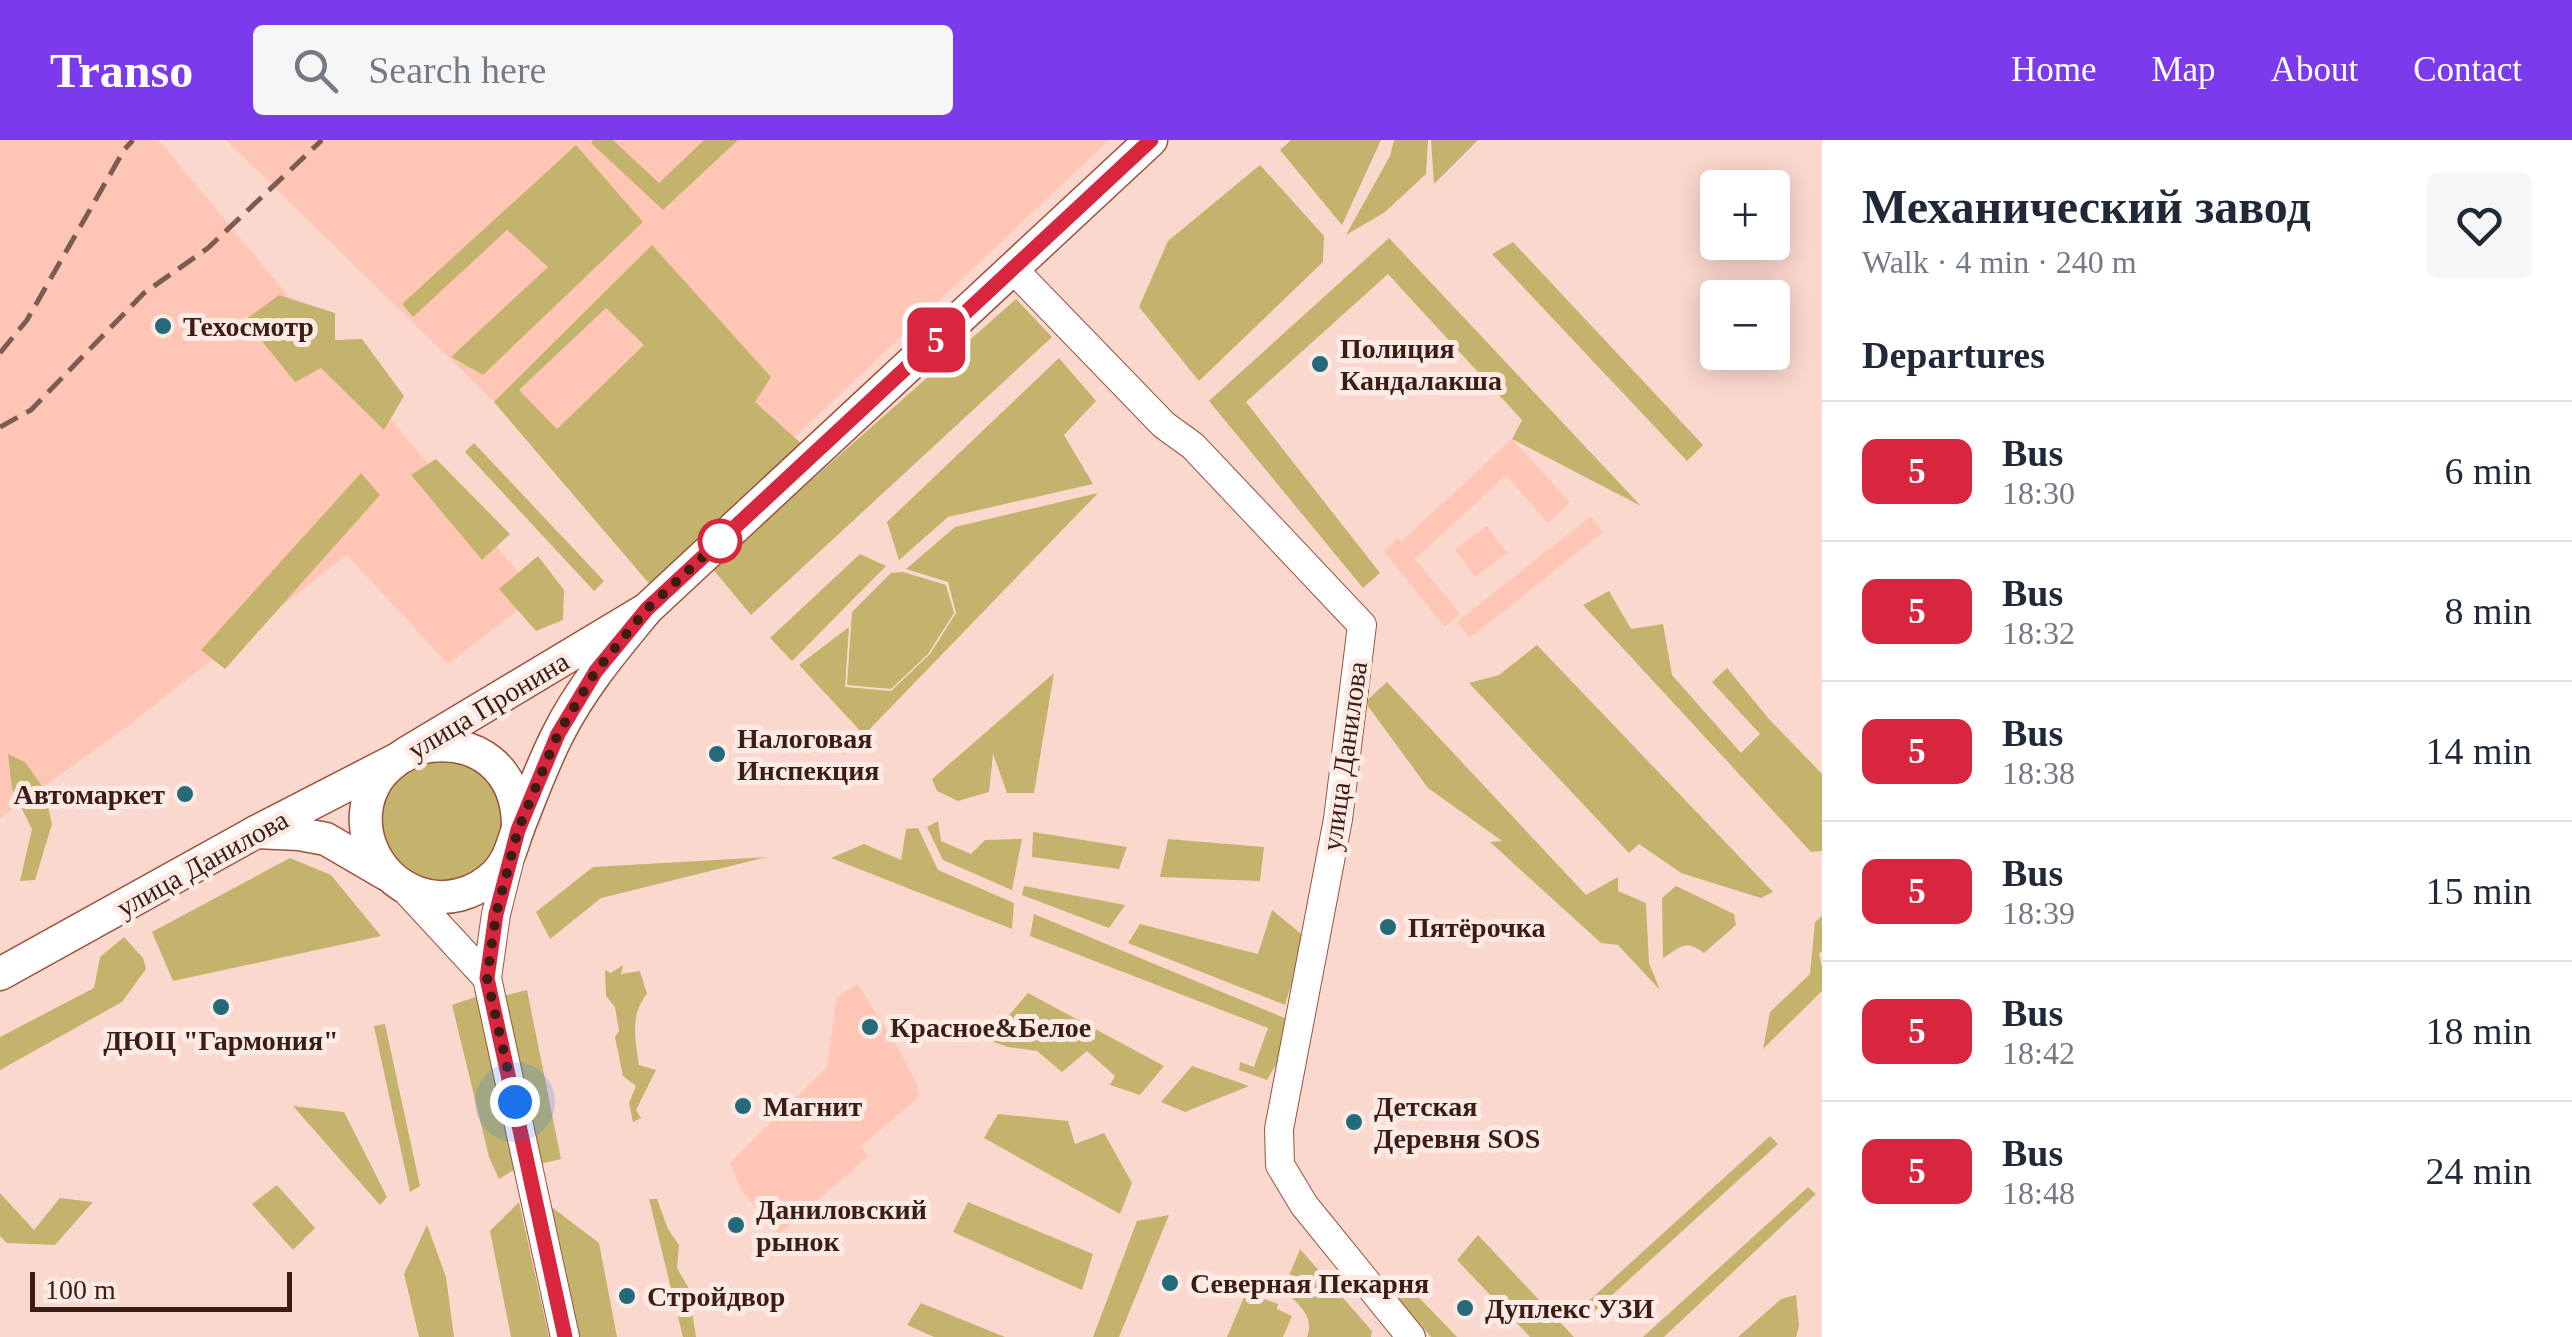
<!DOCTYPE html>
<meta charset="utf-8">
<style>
body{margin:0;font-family:"Times New Roman",serif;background:#f6f6f7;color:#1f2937;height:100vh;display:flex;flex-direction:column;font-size:38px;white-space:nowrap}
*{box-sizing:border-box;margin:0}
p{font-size:32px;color:#747a83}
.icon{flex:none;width:55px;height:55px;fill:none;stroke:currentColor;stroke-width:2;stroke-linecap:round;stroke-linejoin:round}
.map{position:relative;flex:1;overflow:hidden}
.panel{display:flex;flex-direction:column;background:#fff;width:750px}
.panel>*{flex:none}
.badge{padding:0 20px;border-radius:15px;font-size:35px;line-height:65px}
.buttons{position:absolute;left:1700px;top:30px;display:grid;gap:20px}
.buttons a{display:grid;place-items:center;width:90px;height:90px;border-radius:10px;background:#fff;box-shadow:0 5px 25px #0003;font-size:50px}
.scale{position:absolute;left:30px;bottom:25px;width:262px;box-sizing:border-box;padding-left:10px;border:5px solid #3c1d14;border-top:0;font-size:28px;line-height:35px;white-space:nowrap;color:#3c1d14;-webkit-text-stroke:8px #fceae4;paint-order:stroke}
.you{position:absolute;width:50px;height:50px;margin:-25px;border:8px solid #fff;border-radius:50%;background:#1a73e8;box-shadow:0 0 0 15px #1a73e833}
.map>.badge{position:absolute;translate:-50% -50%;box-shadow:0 0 0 5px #fff}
h2{padding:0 40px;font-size:38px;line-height:90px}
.round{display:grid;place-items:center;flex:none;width:105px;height:105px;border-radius:10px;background:#f6f6f7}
.headline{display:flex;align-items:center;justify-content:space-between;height:170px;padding:0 40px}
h1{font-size:48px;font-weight:600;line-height:75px}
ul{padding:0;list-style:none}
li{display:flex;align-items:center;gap:30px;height:140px;padding:0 40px;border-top:2px solid #e0e1e3}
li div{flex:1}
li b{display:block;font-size:38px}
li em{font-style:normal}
li .badge{min-width:110px;font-weight:700;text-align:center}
header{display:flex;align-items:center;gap:60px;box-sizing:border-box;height:140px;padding:0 50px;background:#7c3aed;color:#fff}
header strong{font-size:48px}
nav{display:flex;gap:55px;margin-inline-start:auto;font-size:35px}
.search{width:700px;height:90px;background:#f6f6f7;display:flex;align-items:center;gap:25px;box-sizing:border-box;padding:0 35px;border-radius:10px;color:#747a83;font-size:38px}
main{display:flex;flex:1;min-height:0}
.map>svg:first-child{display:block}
.built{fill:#ffc6b6}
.green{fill:#c4b36d;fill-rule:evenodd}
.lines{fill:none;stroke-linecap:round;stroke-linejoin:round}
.minor-casing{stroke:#9c523d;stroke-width:30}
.major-casing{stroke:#9c523d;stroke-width:35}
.minor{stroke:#fff;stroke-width:28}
.major{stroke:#fff;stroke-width:32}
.rail{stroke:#7c5c52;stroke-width:5;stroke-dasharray:20 10;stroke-linecap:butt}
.line-casing{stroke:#fff;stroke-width:22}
.line{stroke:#d7263d;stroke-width:15}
.walk{stroke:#3c1d14;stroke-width:10;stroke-dasharray:0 18}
.poi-dot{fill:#256a7a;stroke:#fceae4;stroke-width:4}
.stop-dot{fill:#fff;stroke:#d7263d;stroke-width:5}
.labels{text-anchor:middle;stroke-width:10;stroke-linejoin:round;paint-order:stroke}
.poi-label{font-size:28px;font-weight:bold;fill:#3c1d14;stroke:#fceae4;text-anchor:start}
.street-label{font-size:28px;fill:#3c1d14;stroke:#fceae4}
</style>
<header>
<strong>Transo</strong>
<div class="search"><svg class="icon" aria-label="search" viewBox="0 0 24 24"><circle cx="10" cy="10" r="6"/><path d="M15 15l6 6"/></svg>Search here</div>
<nav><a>Home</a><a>Map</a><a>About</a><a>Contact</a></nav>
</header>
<main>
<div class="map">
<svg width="1822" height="1197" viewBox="0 0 1822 1197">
<rect width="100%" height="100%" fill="#fbd8ce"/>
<g class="built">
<path d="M0,0H156L161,3L537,455L448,524L347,415L121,591L0,678Z"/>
<path d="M226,0H1109L653,431L571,337Z"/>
<path d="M1512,299L1570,362L1548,383L1506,335L1416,418L1407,409L1460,474L1445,487L1384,411L1398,398L1401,402Z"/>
<path d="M1591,376L1603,392L1470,498L1457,482Z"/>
<path d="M1487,386L1507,413L1475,437L1455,409Z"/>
<path d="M858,844L903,917L917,945L919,957L861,1006L868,1016L779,1094L742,1051L730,1023L827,927L837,857Z"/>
</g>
<g class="green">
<path d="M593,0H613L659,43L704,0H738L663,70L591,3Z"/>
<path d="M1291,0H1381L1342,85L1280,10Z"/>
<path d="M1394,0H1428L1426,34L1385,72L1346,95L1390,16Z"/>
<path d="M1431,0H1478L1434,44Z"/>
<path d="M576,5L643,82L483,235L451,217L548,127L507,90L413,177L402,164Z"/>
<path d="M1260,25L1324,96L1323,122L1199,241L1139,167L1168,101Z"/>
<path d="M1389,98L1641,366L1512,299L1522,280L1388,134L1246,262L1380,433L1363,448L1209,261Z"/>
<path d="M1513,102L1703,305L1687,321L1492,114Z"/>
<path d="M652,105L771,237L755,262L804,306L652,447L494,262ZM606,168L644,205L557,289L519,250Z"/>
<path d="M279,155L335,173V200L362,199L404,256L384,290L321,228L295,242L245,180Z"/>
<path d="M1016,159L1052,197L751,475L712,428Z"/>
<path d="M1059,218L1096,261L1064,295L1093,344L948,377L899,420L887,382Z"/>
<path d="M474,303L604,441L594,451L465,312Z"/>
<path d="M436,319L510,394L482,420L411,335Z"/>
<path d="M361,333L380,355L225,529L201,510Z"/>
<path d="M1098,353L864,595L799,525L849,487L845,547L891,551L930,514L956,473L948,442L906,429L955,387Z"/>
<path d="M860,414L886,426L792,521L770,498Z"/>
<path d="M538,416L564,450L563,480L536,491L499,449Z"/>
<path d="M903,432L946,445L954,473L928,514L891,549L847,545L852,472L891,433Z"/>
<path d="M1609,451L1631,489L1663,484L1672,535L1741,613L1760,594L1712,542L1727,528L1769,579L1822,634V711L1811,712L1583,465Z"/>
<path d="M1537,505L1773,752L1761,758L1681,733L1639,704L1629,713L1469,543L1499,535Z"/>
<path d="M1054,533L1034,653H1007L993,614L989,652L958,661L937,651L932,639Z"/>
<path d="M1387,542L1586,755L1618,737V751L1646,763L1649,823L1660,850L1618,805L1601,803L1490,702L1502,701L1428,648L1365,562Z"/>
<path d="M8,614L25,622L44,649L52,684L35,740L20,741L32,689L12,649Z"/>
<circle cx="442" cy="681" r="61"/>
<path d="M938,681L941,701L971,714L985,700L1022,699L1012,750L943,720L927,687Z"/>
<path d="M918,688L938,730L1014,763L1012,789L831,718L864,704L901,720L906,689Z"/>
<path d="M1033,692L1127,707L1119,729L1032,717Z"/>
<path d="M1168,699L1264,707L1260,741L1160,737Z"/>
<path d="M767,717L601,758L550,799L536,772L593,727Z"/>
<path d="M290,718L331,735L381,796L173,841L152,792Z"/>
<path d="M1024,746L1125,765L1109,788L1022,755Z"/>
<path d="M1676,746L1734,774L1736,785L1704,813C1685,799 1681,807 1663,818L1662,758Z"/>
<path d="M1272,770L1305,797L1285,865L1128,803L1140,784L1258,814Z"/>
<path d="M1034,774L1292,881L1281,916L1267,940L1239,930L1240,922L1254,927L1268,888L1030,796Z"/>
<path d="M1822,776V811L1819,814L1822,827V851L1763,909L1770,872L1810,834L1815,782Z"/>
<path d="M124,797L143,818L146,829L122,862L0,930V897L94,848L100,817Z"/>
<path d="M623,825L621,834L640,831L647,854C630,874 635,900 639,925L656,930L636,970L641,978L633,982L629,963L636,946L623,936L615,897L619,891L615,867L606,856L605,830L611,833Z"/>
<path d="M527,850L561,1019L532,1026L495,858Z"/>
<path d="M1028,853L1164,926L1140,955L1110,945L1115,936L1087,911L1062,932L1037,911L1008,907L988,900Z"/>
<path d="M481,855L514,1030L499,1039L489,1017L452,865Z"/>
<path d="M385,884L420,1046L410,1052L374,886Z"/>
<path d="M1192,926L1249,946L1185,972L1161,962Z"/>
<path d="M293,966L344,972L387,1057L380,1065Z"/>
<path d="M998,974L1068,981L1075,1004L1104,993L1132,1043L1120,1074L984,998Z"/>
<path d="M1770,996L1778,1004L1589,1176L1581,1168Z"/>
<path d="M277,1045L315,1088L293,1110L252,1064Z"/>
<path d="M1808,1047L1816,1054L1664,1197H1643Z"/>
<path d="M0,1053L34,1090L60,1058L93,1062L55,1105L7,1103L0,1096Z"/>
<path d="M649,1059H657L668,1089L679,1105L677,1128L688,1147L696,1197H683Z"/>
<path d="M519,1062L549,1197H511L490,1091Z"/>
<path d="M545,1062L599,1103L617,1197H573Z"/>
<path d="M968,1062L1093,1114L1082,1150L953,1092Z"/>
<path d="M1169,1075L1119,1197H1093L1137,1081Z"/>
<path d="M427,1085L446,1137L454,1197H419L404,1134Z"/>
<path d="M1478,1095L1574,1197H1530L1457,1120Z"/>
<path d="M1300,1109L1372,1191L1371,1197H1307C1315,1176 1298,1163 1283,1151Z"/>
<path d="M1406,1144L1457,1197H1431L1396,1156Z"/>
<path d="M1245,1155L1262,1162L1265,1159L1278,1164L1277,1169L1292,1176L1283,1197H1227Z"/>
<path d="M1796,1155L1799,1186L1796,1197H1738L1781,1159Z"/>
<path d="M921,1163L1005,1197H934L907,1185Z"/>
</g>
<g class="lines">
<g class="minor-casing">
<g id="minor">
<path d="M1013,129L1164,285L1193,306L1362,485L1338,679L1279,989L1280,1025L1304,1065L1411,1197"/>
<path d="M511,714L496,774L487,838L565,1197"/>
<path d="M403,747L487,838"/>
</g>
</g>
<g class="major-casing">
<g id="major">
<path d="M647,469L405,614C395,621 384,629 377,640C351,681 372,737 418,753C445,763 476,754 496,734C510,720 512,704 519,686C531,656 543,623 558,594C581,548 614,509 647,469L1151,0"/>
<path d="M256,692L299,694L326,699L386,734"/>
<path d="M0,834L256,692L419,608C477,595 519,630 518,689"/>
</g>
</g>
<use href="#minor" class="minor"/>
<use href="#major" class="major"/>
<g class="rail">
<path d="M0,213L27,180L124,10L133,0"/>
<path d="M0,287L31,270L144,153L208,108L322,0"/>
</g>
</g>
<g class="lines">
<g class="line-casing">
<path id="line" d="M565,1197L487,838L496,774L518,690L558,594L596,531L647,469L1151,0"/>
</g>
<use href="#line" class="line"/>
<path class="walk" d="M515,962L487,838L496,774L518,690L558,594L596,531L647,469L720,401"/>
</g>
<g class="poi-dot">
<circle cx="163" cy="186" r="10"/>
<circle cx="1320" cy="224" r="10"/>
<circle cx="717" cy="614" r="10"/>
<circle cx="185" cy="654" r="10"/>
<circle cx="1388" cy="787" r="10"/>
<circle cx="221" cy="867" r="10"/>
<circle cx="870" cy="887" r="10"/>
<circle cx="743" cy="966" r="10"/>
<circle cx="1354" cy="982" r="10"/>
<circle cx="736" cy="1085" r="10"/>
<circle cx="1170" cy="1143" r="10"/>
<circle cx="627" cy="1156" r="10"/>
<circle cx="1465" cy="1168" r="10"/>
</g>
<circle class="stop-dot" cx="720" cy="401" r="20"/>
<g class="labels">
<g class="poi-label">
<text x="183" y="196">Техосмотр</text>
<text x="1340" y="218">Полиция<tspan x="1340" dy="32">Кандалакша</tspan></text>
<text x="737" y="608">Налоговая<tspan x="737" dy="32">Инспекция</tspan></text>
<text x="165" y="664" text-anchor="end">Автомаркет</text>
<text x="1408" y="797">Пятёрочка</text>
<text x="890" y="897">Красное&amp;Белое</text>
<text x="221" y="910" text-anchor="middle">ДЮЦ "Гармония"</text>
<text x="763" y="976">Магнит</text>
<text x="1374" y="976">Детская<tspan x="1374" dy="32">Деревня SOS</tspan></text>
<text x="756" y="1079">Даниловский<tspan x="756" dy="32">рынок</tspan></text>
<text x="1190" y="1153">Северная Пекарня</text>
<text x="647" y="1166">Стройдвор</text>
<text x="1485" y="1178">Дуплекс УЗИ</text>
</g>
<g class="street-label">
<text transform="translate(488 565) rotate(-31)" y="10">улица Пронина</text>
<text transform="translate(1344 616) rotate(-82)" y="10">улица Данилова</text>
<text transform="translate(202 723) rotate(-29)" y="10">улица Данилова</text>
</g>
</g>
</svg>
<div class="buttons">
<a>+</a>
<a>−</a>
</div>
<div class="scale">100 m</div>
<div class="you" style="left:515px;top:962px"></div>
<b class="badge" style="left:936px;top:200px;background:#d7263d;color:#fff">5</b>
</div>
<section class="panel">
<div class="headline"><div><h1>Механический завод</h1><p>Walk · 4 min · 240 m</p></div><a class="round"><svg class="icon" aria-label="heart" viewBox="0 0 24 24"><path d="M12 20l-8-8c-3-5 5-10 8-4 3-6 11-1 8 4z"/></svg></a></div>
<h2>Departures</h2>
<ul>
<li><span class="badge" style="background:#d7263d;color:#fff">5</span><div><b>Bus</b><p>18:30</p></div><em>6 min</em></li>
<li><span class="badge" style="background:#d7263d;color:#fff">5</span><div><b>Bus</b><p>18:32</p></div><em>8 min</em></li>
<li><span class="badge" style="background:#d7263d;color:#fff">5</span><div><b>Bus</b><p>18:38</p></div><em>14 min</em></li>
<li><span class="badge" style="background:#d7263d;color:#fff">5</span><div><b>Bus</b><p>18:39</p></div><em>15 min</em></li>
<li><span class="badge" style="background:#d7263d;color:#fff">5</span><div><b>Bus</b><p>18:42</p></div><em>18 min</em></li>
<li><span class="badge" style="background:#d7263d;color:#fff">5</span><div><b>Bus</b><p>18:48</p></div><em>24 min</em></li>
</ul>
</section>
</main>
